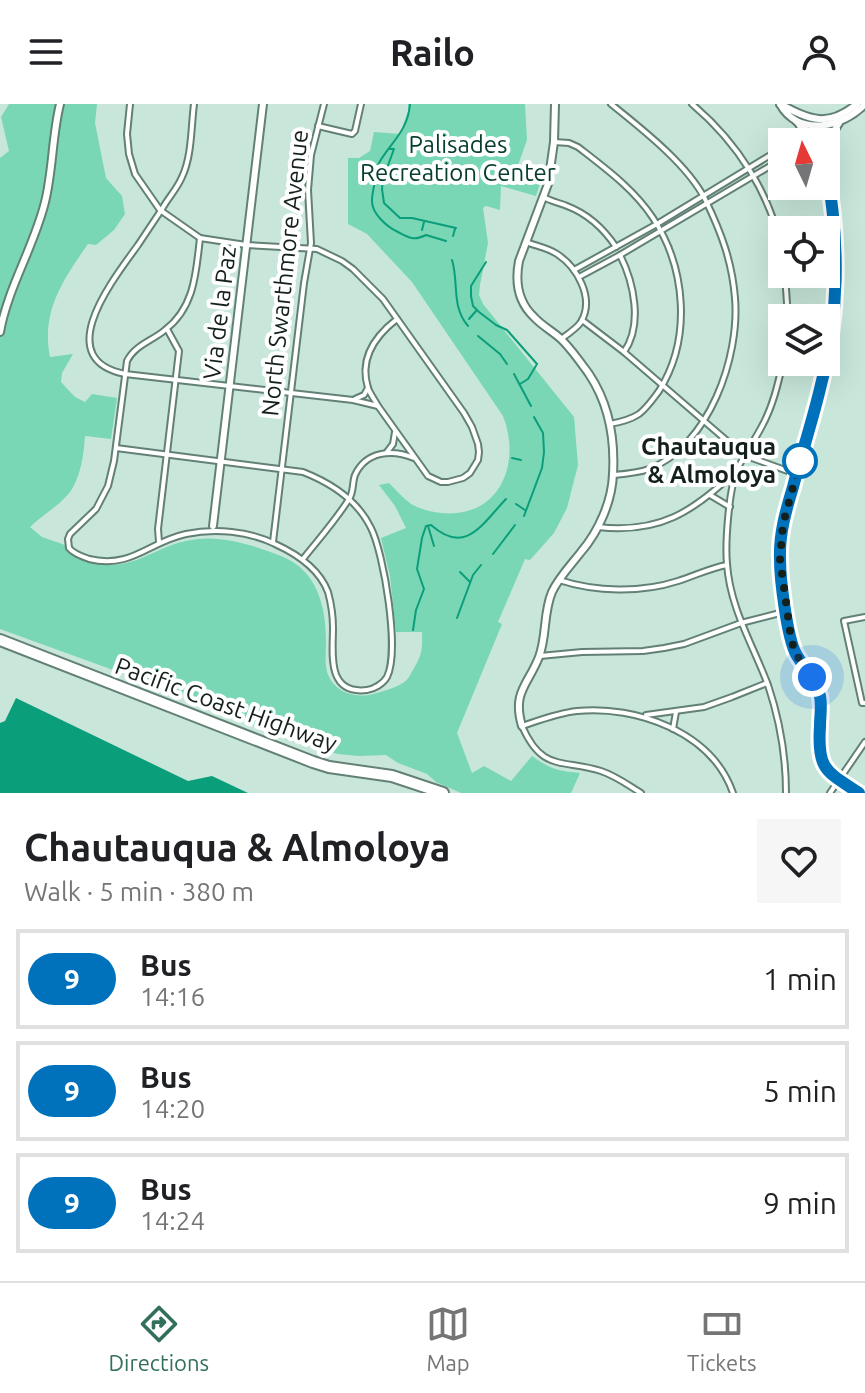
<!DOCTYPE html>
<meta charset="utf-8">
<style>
body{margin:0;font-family:Ubuntu,sans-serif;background:#f6f6f6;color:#202124;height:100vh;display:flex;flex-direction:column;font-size:30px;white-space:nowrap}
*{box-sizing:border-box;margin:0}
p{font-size:26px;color:#757577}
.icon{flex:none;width:44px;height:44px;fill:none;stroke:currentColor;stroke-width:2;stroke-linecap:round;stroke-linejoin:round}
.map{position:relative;height:689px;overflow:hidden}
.details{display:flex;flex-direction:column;background:#fff;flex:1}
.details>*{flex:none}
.badge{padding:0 16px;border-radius:26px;font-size:28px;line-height:52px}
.needle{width:52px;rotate:355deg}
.controls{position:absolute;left:768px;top:24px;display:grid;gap:16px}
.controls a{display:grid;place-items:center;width:72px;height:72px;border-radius:0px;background:#fff;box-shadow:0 8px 32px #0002;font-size:40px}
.you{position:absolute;width:40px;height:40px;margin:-20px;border:6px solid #fff;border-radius:50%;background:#1a73e8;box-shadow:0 0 0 12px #1a73e833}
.map>.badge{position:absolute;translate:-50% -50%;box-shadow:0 0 0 4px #fff}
.round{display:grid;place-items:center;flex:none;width:84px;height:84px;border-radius:0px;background:#f6f6f6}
.summary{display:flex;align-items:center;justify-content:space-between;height:136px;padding:0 24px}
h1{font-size:38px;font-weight:600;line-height:60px}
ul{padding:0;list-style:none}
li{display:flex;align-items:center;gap:24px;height:100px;margin:0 16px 12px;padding:0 8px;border:4px solid #e0e0e0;border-radius:0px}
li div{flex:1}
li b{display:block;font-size:30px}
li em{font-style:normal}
li .badge{min-width:88px;font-weight:700;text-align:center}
header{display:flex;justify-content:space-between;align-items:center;height:104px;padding:0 24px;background:#fff;font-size:36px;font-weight:600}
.menu{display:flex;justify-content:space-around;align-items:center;height:112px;border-top:2px solid #e0e0e0;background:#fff;font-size:22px;color:#757577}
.menu a{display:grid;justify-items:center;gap:4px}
.menu .selected{color:#33705b}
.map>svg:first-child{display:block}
.green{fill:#79d7b6}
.water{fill:#0b9e7a}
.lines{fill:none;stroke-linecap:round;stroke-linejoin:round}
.stream{stroke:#0b9e7a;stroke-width:2}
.street-casing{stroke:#638074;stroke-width:8}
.secondary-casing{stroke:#638074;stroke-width:10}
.highway-casing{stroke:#638074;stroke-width:14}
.street{stroke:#fff;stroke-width:4}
.secondary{stroke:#fff;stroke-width:6}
.highway{stroke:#fff;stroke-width:10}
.line-casing{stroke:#fff;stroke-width:18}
.line{stroke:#0072bc;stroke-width:12}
.walk{stroke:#14201b;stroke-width:8;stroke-dasharray:0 14.4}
.stop-dot{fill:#fff;stroke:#0072bc;stroke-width:4}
.labels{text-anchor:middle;stroke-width:8;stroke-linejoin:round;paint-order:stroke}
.park-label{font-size:24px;fill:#063d2e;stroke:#fff}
.street-label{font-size:24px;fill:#14201b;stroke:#fff}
.stop-label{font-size:24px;font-weight:bold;fill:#14201b;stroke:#fff;text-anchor:end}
</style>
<header><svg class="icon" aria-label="menu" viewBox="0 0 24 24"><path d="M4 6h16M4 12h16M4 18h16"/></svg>Railo<svg class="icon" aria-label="person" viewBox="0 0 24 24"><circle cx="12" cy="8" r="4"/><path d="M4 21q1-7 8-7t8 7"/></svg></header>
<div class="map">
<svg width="865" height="689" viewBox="0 0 865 689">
<rect width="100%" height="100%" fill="#c8e7da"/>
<path class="green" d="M9,0H97L95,19L106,74L122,92L125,110L114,126L96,141L88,140C63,176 41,207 50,253L73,250L62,269L61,278L75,293L85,298L92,290L117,294L111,335L85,332C84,347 82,363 76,377C69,397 44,409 30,423L42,433L65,441C68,450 73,453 82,456C136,473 150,440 198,435C226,432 255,442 281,452C317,466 326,502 326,537C326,549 324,563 329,573C338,591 360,595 377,589C387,586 403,582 409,573C420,554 423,551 422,528H396L390,472L381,434L406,424L395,402L379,381L389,379C396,386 403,394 411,400C420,405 431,408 441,409C499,415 522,360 503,312L412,178L367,130L348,120V54H359L370,47L374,28L400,30L408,7V0H525L527,36L515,70L541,76L536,92L501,82L500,106L486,102L483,104L488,139L480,181L479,191L483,200L574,313L578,361L567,404L554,429L530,456L525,455L498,518L502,520L457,629L472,669L484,662L511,677L532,652C550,665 558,667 580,669L571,689H461L436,678L427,670L398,659L386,651L359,652L338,650L287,636L182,591L0,525V54L9,47L1,13Z"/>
<path class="water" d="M16,594L188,677L212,672L248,689H0V619L5,617Z"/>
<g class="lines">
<g class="stream">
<path d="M410,0C408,27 391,38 379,59C375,65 375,71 375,77C374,83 372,90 372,96C371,109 387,123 398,128C409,134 414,137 426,131L446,137"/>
<path d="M390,45H394L383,75L382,85L384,99L400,114H412L456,124"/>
<path d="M422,126L424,118"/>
<path d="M453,132L455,125"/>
<path d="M452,156C459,179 451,202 468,222"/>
<path d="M486,158L471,182V192L473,202L479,208L496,221L507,226L537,260L528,275L520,280"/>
<path d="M469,215L476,207"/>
<path d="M478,232L500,250L507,260"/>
<path d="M514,270L531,302"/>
<path d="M512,354L521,356"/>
<path d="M516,400L525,406"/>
<path d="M524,412L542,364L544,348L543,329L534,313"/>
<path d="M428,422L434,442"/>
<path d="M493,450L515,421"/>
<path d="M460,468L470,478"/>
<path d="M457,514L473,471L481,461"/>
<path d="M413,526L416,506L424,485L417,465L422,434L426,422L431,421C466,452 482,420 506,395"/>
</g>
<g class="street-casing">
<g id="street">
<path d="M130,0L127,30L129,50L135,70L160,106L200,134L246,141L317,145L342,157L353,165L383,195L464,309L472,323L478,340L479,348L478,356L470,369L463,374L448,378H441L428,372L378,302L353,296L125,270C49,255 115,173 138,141C146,129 154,117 162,105C168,94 177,85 182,73C192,52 191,23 194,0"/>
<path d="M611,0C642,25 687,60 705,95C721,128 732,157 735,194C740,253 709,342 649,365C638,369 625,370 613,371"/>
<path d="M692,0C737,38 772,91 782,149"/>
<path d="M798,20L800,24L799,33"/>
<path d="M318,22L352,30L355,27L361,0"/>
<path d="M799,33L803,34L805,38"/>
<path d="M554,38L569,39L578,43C605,64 634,85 653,114C686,164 692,235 659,287C653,295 647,304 639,310C630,316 620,318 610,320"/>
<path d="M791,38L799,33"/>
<path d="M543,93C551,97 559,99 567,102C588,110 604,125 616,143"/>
<path d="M526,138C536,142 548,144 557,150C577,163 595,194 581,218C576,225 568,230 561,235"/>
<path d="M620,151C634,179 643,221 624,248"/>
<path d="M574,166L657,120L782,44"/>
<path d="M785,170L788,214"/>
<path d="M579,173L620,151L782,55"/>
<path d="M788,207L835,208"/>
<path d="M582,216L624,248L740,348L752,354L796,370"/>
<path d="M783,258C778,280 773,302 762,322C755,336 745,349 738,364C729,382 725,439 727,460C730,504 753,541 768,581C780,617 786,652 786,689"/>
<path d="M355,295L364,291L368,284"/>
<path d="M378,302C375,296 370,290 368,284C359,255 375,232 397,215"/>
<path d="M116,344L303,368C331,379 357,395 371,424C384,450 400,547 387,573C383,580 374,585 367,586C326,591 333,549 333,524C333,512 331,499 328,488C319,464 297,450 275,440C249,427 215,424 186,430C148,438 132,465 89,455C81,452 74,450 69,444L68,435L70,430L96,405L108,382L114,357L127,257C135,241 152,237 165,226C195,203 196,168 200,134"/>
<path d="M387,348L393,340L395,328"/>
<path d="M710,391L730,403"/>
<path d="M598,423C659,430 693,408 735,368"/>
<path d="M159,438L158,425L179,247L167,225"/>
<path d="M273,438L304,179L311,139L308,86L311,51L324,0"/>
<path d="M303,455C318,436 336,416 349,395C354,388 352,379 355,371C366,347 392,345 414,354"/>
<path d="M559,476C596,488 641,489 678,477C694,472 710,464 727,461"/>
<path d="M865,513L844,517L862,599H865"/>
<path d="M540,552L582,548L643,547L664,544L684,540L741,519L784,508"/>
<path d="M646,611L704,603L732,593L767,579"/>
<path d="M673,625L676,608"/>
<path d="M641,689C628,681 616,672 601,667C562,655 542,668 522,622C540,616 558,609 577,607C636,601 712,628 733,689"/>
<path d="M830,689L865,638"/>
</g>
</g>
<g class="secondary-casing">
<g id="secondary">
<path d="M780,0C798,33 843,24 865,0"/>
<path d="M780,0C810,16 828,24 857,0"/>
<path d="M796,17L820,38"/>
<path d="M826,40L839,19"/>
<path d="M826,61C840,138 840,214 819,290C811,321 801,352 793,383C786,406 779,430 780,455C780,477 786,531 796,550C804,564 816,576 820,592C822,602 820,613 820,622C817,666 826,668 859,689"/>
<path d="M0,228C8,183 34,143 45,98C53,66 52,32 60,0"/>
<path d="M213,422L263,0"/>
<path d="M522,622C512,588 528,581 539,553C547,532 543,509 552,488C559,473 571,461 581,448C599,427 612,397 613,370C615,335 609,300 589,270C581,259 572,246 562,236C554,228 542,222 534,213C518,198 515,178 519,157L548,80L554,38L555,0"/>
</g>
</g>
<g class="highway-casing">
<path id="highway" d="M0,536L313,658L329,663L392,672L443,689"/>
</g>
<use href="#street" class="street"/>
<use href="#secondary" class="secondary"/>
<use href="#highway" class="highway"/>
</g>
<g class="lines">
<g class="line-casing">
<path id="line" d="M826,61C840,140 840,212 819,289C811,321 801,352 793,383C786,406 779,430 780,455C780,475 787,533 796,550C804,564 816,576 820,592C822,602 820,612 820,622C817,666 826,667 859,689"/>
</g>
<use href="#line" class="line"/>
<path class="walk" d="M800,357L783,420L780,455L791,534L795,549L812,573"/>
</g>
<circle class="stop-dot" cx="800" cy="357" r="16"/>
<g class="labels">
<g class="park-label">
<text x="458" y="49">Palisades<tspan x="458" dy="28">Recreation Center</tspan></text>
</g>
<g class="street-label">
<text transform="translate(285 169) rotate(-84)" y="8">North Swarthmore Avenue</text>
<text transform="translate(220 209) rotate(-83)" y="8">Via de la Paz</text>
<text transform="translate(226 601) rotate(20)" y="8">Pacific Coast Highway</text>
</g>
<g class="stop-label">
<text x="776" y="351">Chautauqua<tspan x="776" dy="28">&amp; Almoloya</tspan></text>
</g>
</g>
</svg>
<div class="controls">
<a><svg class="needle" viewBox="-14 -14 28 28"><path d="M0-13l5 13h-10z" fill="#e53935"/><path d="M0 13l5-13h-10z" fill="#757577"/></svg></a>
<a><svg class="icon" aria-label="locate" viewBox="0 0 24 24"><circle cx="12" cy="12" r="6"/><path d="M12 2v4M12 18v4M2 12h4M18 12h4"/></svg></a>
<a><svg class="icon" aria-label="layers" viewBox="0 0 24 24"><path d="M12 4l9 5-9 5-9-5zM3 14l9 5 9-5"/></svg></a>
</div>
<div class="you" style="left:812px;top:573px"></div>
</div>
<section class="details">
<div class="summary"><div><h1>Chautauqua &amp; Almoloya</h1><p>Walk · 5 min · 380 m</p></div><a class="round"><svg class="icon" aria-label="heart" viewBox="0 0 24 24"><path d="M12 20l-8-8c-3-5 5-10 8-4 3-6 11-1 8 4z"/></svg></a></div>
<ul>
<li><span class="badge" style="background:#0072bc;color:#fff">9</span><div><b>Bus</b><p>14:16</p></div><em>1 min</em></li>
<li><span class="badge" style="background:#0072bc;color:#fff">9</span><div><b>Bus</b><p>14:20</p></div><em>5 min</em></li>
<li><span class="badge" style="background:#0072bc;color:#fff">9</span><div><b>Bus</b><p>14:24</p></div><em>9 min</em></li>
</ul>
</section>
<nav class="menu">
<a class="selected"><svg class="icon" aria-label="directions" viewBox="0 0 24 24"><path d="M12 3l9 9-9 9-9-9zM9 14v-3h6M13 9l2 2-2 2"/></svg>Directions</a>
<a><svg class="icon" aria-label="map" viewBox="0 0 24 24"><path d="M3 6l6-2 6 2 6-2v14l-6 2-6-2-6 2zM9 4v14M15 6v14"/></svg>Map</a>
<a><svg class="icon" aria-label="tickets" viewBox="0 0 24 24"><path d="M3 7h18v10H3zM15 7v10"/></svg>Tickets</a>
</nav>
